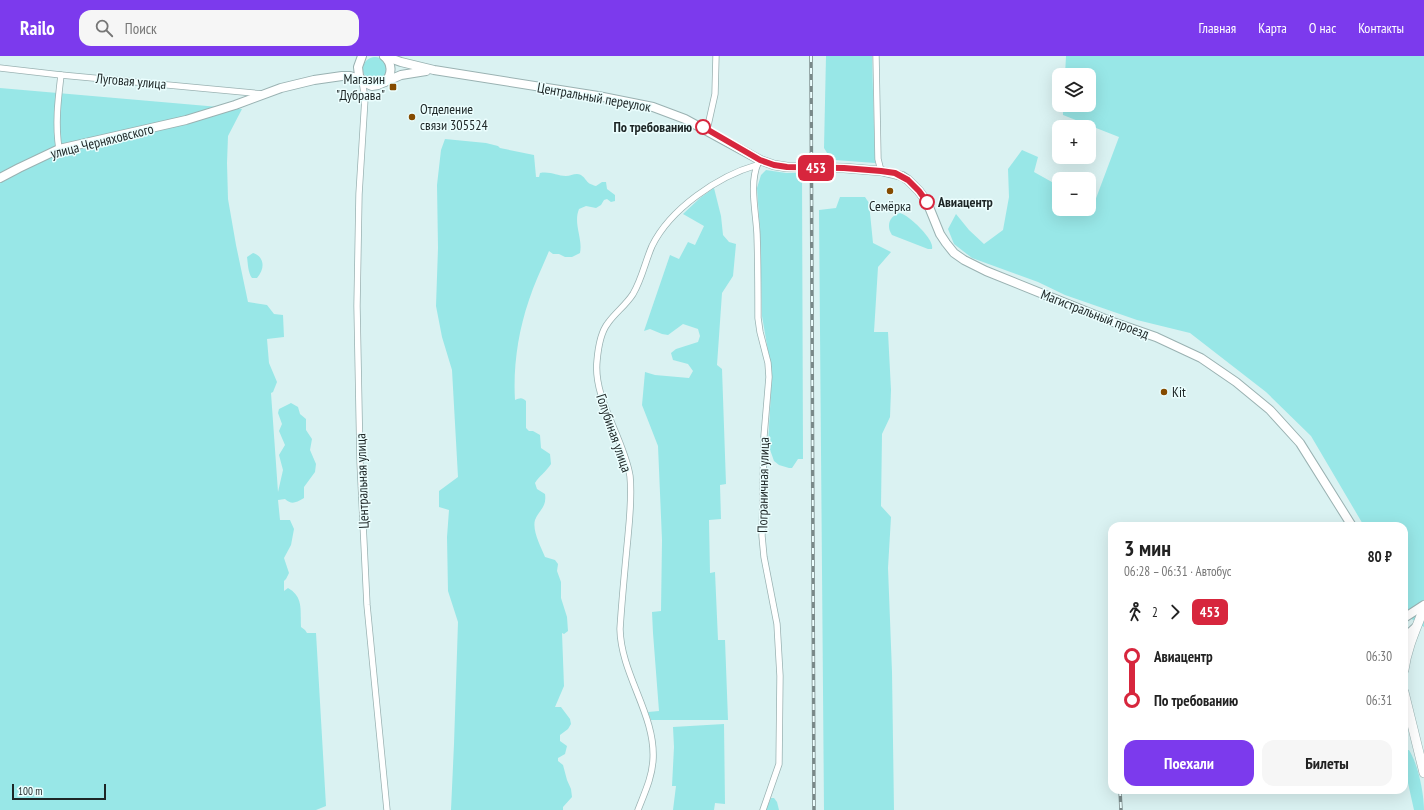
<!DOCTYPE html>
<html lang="ru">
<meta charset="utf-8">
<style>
body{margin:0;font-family:"PT Sans Narrow",sans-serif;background:#f6f6f6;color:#222;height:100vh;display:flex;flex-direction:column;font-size:15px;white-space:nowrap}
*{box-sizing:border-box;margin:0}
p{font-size:13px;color:#767676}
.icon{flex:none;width:22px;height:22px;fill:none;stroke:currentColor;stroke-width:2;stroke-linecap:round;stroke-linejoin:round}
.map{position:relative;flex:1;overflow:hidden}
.panel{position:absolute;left:1108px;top:466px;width:300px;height:272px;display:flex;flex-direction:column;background:#fff;border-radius:12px;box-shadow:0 4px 16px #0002}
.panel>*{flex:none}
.badge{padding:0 8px;border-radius:6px;font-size:14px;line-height:26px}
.tools{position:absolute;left:1052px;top:12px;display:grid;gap:8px}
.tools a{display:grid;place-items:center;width:44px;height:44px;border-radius:8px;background:#fff;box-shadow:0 4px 16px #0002;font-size:20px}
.scale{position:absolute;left:12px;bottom:10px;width:94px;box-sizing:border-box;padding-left:4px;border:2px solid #1d2626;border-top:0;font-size:11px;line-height:14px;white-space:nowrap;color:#1d2626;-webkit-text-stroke:3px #ebfefe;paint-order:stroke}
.map>.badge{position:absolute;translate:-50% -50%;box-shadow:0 0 0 2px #fff}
.legs{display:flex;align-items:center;gap:6px;height:44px;padding:0 16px;font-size:13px}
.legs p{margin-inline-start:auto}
.headline{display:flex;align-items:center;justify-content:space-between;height:68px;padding:0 16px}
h1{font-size:22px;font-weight:800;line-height:30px}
.cta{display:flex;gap:8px;margin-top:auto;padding:8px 16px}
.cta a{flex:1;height:46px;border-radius:12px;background:#7c3aed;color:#fff;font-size:16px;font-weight:800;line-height:46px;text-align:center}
.cta a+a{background:#f6f6f6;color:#222}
ul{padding:0 16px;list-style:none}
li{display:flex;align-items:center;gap:14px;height:44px;font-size:15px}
li i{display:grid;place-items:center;width:6px;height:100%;margin:0 5px;background:currentColor}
li i::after{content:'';width:10px;height:10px;margin:-5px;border:3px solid;border-radius:50%;background:#fff}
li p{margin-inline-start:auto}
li:first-child i{background:linear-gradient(#0000 50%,currentColor 0)}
li:last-child i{background:linear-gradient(currentColor 50%,#0000 0)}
header{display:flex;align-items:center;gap:24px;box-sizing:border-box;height:56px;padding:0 20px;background:#7c3aed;color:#fff}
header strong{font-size:19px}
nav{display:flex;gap:22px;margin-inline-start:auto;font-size:14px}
.search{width:280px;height:36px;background:#f6f6f6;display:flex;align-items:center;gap:10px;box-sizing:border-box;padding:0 14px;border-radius:12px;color:#767676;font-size:15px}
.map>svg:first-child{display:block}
.green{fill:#98e7e7}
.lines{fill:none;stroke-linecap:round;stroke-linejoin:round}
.street-casing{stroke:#9ab2b2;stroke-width:7}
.secondary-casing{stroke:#9ab2b2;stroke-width:10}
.primary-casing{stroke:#9ab2b2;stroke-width:10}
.street{stroke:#fff;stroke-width:5.5}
.secondary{stroke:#fff;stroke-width:8}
.primary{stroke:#fff;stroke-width:9}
.rail-casing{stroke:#798989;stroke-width:3.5}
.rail{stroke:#ebfefe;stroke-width:2;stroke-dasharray:6;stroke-linecap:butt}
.line-1-casing{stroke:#fff;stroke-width:9}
.line-1{stroke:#d7263d;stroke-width:6}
.poi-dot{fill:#854b00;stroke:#ebfefe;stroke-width:1.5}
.stop-1-dot{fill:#fff;stroke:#d7263d;stroke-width:2}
.labels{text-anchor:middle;stroke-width:3;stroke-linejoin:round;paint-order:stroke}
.poi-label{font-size:14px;fill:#1d2626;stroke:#ebfefe;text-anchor:start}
.street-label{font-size:14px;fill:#1d2626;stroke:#ebfefe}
.stop-label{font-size:14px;font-weight:bold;fill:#1d2626;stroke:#ebfefe;text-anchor:end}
</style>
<header>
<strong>Railo</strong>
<div class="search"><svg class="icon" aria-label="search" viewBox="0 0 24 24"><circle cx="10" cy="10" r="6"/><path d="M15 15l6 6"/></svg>Поиск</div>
<nav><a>Главная</a><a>Карта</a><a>О нас</a><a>Контакты</a></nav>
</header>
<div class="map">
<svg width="1424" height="754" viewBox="0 0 1424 754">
<rect width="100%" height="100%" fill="#daf2f2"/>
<g class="green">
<path d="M826,0H872L875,107L835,104L829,100L824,92Z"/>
<path d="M1066,0H1424V571L1404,558V470H1364L1311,380L1266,336L1190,277L1137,264L1065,239L1038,226L972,202L954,188L948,173L956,158L969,174L984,188L1003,174L1009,141L1008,113L1022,94L1038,101L1034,116L1059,130V152L1052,155L1092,153L1119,81L1063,59V49H1089V19H1065Z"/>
<circle cx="375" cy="13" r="12"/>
<path d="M0,32L242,53L228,80L227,107L228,143L236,189L248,246L267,249L274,258L283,259L284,281L267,283L269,307L277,326L273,336L271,337L278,436L283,414L279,399L285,389L279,375L282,368L278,357L279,353L291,347L298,351L300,358L306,363V374L312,383L310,394L316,408L315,416L304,431V442C295,447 292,449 285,443L278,444L280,464H290L294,473L291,489L284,502L289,517L286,523L284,525V535L288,532C304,541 300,555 301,571L305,574L307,577H316L326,750L316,754H0Z"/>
<path d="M445,83L486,87L498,90L500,92L534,99L536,121H539L540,117C550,115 557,120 566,120C571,120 576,116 581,119C588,124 585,127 596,130L602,126H606L607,133L615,139V145L611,146L607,143L604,144L601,149L596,152L586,150L579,153C573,168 583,182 580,197L572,201H565L559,198H553L549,195C542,212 534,228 529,244C518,276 513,311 515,344C520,342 522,341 526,345V372L529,375H533L540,379L541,392L550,398L551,408C546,416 539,420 535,427L537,433L545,438C547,451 539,454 535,464C532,475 541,491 545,501L555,504L558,508L557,515L561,526V542L567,561L568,575L564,578L562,577L564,630L555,651H561L570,663L571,668L568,673L560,679V685L567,690L565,698L558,702V705L563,709L567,724L571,733L572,741L563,751V754H451L454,688L458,566L448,535L447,481L449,454L439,451V435L458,421L452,314L442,281L436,250L438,192L437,129L441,94Z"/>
<path d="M766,114L786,117H802L803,403H798L792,412H789L779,409L774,405L768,388L772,318L762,260L760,175L757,132L761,119Z"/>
<path d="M714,132L721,160L723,179L729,186L736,188L733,220L722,237L717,309L722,313L726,428L720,429L721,463L709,464L710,517L715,516L718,584H725L728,664H651L648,656L659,655L653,577L652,556L661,555L662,484L658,390L642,349L645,316L655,319L689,322L693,315L688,308L673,304L671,297L676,293L698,286L700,280L698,273L683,268L668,279L662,278L650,273L644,275L670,199L679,203L688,186L695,189L704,170L683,158L700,142Z"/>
<path d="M840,141H865L869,147L873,187L891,196L878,211L874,276H888L891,334L890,361L882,378L881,450L891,461L888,512L892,616L894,754H824L819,154L836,152Z"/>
<path d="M900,157C909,159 935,184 932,193H928L892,179C886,170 889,160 900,157Z"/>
<path d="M253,197C265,201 265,213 257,222H252C248,217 248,208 247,201Z"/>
<path d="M724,668L725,748L715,747L714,754H673L676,730H672L674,691L673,671Z"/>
<path d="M1404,686L1406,694H1409C1418,708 1424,737 1424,754H1414L1404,709Z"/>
<path d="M771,742H774L777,746L779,754H766Z"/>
</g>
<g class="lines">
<g class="street-casing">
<g id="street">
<path d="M876,0L878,103L881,115"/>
<path d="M0,12L61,19L263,38"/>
<path d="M362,25L365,42L359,138L357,250L360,406L367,549L387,754"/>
<path d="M707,74L715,38L716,0"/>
<path d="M59,93C55,68 58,44 61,19"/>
<path d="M758,107C749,128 756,156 757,178C758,206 758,234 758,262L760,276L768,307L769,321L764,380L762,480L764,501L777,568L780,620L779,708L763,754"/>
<path d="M638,754C644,738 652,722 653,704C656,659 621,619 620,573C622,542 625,511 628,480C630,460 632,440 630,420C624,382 593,343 597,305C598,293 600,277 608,267C615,257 626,249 633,238C642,223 645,206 652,190C670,153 718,120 757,109"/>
</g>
</g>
<g class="secondary-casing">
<g id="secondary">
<path d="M362,0L358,11L359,20L363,26L372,30L378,29L401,19L426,15"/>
<path d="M384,0L401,6L434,14L598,40L653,51L685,63L760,104L774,109L787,111L844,112L881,115L902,120L908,124L919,135L927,146L940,178L946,187L954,197L964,204L986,215L1110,265L1156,281L1201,302L1236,326L1270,354L1300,387L1352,470"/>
<path d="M384,0C392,7 393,18 385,26"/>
<path d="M0,122L19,112L59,93L186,64L235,49L281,32L314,24L342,20H350L361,23"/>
<path d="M1404,562L1424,549"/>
<path d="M1404,582L1415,572"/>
</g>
</g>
<g class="primary-casing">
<g id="primary">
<path d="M1404,614C1407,592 1416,573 1424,552"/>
<path d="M1404,636L1424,717"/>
</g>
</g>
<use href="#street" class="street"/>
<use href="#secondary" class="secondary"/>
<use href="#primary" class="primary"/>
<g class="rail-casing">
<g id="rail">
<path d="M811,0L814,754"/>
<path d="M1120,734L1121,754"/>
</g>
</g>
<use href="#rail" class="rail"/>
</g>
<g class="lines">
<g class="line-1-casing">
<path id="line-1" d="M703,71L760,104L774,109L787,111L844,112L881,115L895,117L908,124L919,135L927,146"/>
</g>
<use href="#line-1" class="line-1"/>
</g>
<g class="poi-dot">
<rect x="389" y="27" width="8" height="8" rx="2"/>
<circle cx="412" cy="61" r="4"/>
<circle cx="890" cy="135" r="4"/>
<circle cx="1164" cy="336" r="4"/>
</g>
<g class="stop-1-dot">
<circle cx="703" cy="71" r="7"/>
<circle cx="927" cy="146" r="7"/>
</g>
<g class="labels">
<g class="poi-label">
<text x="385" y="28" text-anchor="end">Магазин<tspan x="385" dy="16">"Дубрава"</tspan></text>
<text x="420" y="58">Отделение<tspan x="420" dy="16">связи 305524</tspan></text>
<text x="890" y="155" text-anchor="middle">Семёрка</text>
<text x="1172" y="341">Kit</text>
</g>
<g class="street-label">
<text transform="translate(131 25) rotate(5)" y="5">Луговая улица</text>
<text transform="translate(594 41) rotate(10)" y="5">Центральный переулок</text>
<text transform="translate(102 85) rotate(-14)" y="5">улица Черняховского</text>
<text transform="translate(1095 258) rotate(21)" y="5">Магистральный проезд</text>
<text transform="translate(614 377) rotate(71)" y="5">Голубиная улица</text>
<text transform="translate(362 425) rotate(-92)" y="5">Центральная улица</text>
<text transform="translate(763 429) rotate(-89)" y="5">Пограничная улица</text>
</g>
<g class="stop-label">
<text x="692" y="76">По требованию</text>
<text x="938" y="151" text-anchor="start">Авиацентр</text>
</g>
</g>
</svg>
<div class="tools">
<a><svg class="icon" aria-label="layers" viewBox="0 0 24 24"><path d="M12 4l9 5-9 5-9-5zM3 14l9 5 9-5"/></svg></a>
<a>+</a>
<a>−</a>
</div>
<div class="scale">100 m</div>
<b class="badge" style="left:816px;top:112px;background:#d7263d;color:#fff">453</b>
<section class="panel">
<div class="headline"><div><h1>3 мин</h1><p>06:28 – 06:31 · Автобус</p></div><b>80 ₽</b></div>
<div class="legs"><svg class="icon" aria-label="walk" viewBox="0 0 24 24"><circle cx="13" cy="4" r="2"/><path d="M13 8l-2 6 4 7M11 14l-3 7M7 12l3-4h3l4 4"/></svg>2<svg class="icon" aria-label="forward" viewBox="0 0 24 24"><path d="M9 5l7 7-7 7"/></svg><b class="badge" style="background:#d7263d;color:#fff">453</b></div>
<ul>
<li><i style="color:#d7263d"></i><b>Авиацентр</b><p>06:30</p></li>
<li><i style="color:#d7263d"></i><b>По требованию</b><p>06:31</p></li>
</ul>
<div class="cta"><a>Поехали</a><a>Билеты</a></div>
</section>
</div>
